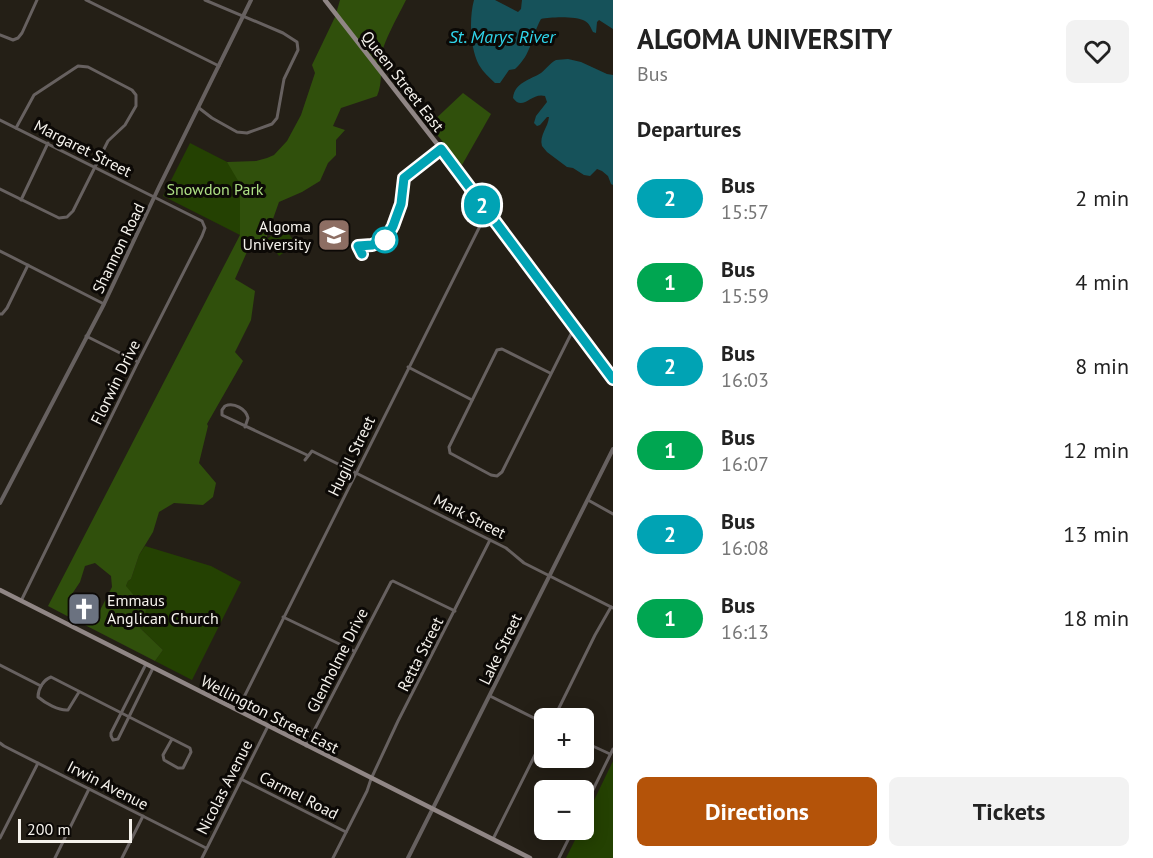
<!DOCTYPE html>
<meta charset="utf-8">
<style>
body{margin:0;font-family:"PT Sans",sans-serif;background:#f2f2f2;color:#222;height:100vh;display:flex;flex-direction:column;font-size:22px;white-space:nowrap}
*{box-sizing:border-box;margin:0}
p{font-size:20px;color:#767676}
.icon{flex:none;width:33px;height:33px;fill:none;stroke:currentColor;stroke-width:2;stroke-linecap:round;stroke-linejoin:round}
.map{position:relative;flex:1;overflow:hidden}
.drawer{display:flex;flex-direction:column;background:#fff;width:540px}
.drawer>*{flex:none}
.badge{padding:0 12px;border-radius:20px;font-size:21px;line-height:39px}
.controls{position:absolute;left:534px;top:708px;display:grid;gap:12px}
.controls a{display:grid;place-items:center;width:60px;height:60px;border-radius:9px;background:#fff;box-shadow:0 3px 15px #0003;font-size:30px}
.scale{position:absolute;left:18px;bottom:15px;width:114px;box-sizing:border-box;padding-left:6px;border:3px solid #f5f2ec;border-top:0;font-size:16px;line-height:21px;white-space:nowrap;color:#f5f2ec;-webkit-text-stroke:4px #0c0906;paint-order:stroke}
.map>.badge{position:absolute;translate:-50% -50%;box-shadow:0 0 0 3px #fff}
h2{padding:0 24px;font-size:22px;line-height:54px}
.round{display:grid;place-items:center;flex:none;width:63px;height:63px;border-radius:9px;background:#f2f2f2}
.overview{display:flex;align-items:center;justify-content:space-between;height:102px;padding:0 24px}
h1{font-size:28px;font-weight:800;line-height:45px}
.primary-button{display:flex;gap:12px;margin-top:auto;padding:12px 24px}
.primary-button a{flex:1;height:69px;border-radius:9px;background:#b45309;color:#fff;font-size:24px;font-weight:800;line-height:69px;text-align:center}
.primary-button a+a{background:#f2f2f2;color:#222}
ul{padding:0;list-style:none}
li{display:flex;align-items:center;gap:18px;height:84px;padding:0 24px}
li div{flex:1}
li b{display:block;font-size:22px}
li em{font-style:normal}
li .badge{min-width:66px;font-weight:700;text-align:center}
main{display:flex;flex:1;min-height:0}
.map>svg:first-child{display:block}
.green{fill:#244102}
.forest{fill:#30500c}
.water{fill:#16525a}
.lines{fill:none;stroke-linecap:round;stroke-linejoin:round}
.minor{stroke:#676160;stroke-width:3}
.tertiary{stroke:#676160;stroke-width:4}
.secondary{stroke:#908685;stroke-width:4.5}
.line-casing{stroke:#fff;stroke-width:14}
.line{stroke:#00a3b4;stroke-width:9}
.stop-dot{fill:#fff;stroke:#00a3b4;stroke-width:3}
.labels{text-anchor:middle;stroke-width:6;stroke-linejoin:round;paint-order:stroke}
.street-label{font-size:16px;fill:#f5f2ec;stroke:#0c0906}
.park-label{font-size:16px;fill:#aee085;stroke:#0c0906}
.poi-label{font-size:16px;fill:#f5f2ec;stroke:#0c0906;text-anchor:end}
.water-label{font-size:18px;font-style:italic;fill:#2fd6ec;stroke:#0c0906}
</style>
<main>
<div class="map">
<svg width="613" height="858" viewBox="0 0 613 858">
<rect width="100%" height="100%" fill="#241f16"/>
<g class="green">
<path d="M190,143L266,182L240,235L163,196Z"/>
<path d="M284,227L296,244L279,256L267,239Z"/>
<path d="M145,546L211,566L241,582L192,680L155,661L163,650L140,628L126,586L128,581L131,579L139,555Z"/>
<path d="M613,761V858H566L580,830H584V821Z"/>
</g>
<g class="forest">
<path d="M340,0H406C399,14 385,39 382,53C380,67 383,83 377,96L341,108L333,126L345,130L336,140V155L328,163L320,181L302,192L279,202L262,250L250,245L235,279L255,291L251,320L235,352L243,361L207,424L208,426L199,463L216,483L213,497L203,505L174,503L159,512L153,532L139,555L131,579L128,581L126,586L146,610L140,628L163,650L155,661L81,623L95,620L112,587L111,576L95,563L85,566L80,582L70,597L69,617L48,606L240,235V184L227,162L256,161L267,158L274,155L287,141L301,115L315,73L312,65L335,17Z"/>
<path d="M463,93L491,114L462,165L429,125Z"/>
</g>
<g class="water">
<path d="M474,0H495L518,12L521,9L522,0H613V29L599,20L597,22L596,33L593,32C591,28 589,23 585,21C576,16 551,17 541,19C531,37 532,54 515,69L509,70L500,83H495C489,77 483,72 479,65C470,48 469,18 474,0Z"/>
<path d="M568,59L581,62L607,74L613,75V185L611,184L608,176L602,171L597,169L590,176L584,175L573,168L567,167L547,152L542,146C539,135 548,128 549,117H547L540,125L537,126L534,123L536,116L547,102L545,96C531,92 523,112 513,98C515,82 530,80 541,73C546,69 550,63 556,60Z"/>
</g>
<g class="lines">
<g class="minor">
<path d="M86,0L219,66"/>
<path d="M0,35L13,40L18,38L22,33L37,0"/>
<path d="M199,108L212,118L237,132L247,133L272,124L277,118L284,79L298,50L297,42L283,33L205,0"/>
<path d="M0,120L202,221L205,228L202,236L138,362L21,601"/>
<path d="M0,189L59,218L67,217L73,211L108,141L125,125L136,106V95L132,90L88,67L78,66L34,95L16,128"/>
<path d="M21,200L48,143"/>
<path d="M0,251L104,304"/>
<path d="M0,314H2L7,308L28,265"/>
<path d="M86,336L138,362"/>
<path d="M408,367L472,400"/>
<path d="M550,373L502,349L497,350L449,447L450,453L491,475L497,476L502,472L574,328"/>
<path d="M245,427L248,418C246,409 234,402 225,406L222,410V415L307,455"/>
<path d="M305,460L312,451L506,548L524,563L613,608"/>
<path d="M588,500L613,514"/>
<path d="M283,617L354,651"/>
<path d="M146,664L111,733V736L113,740L118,739L119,737L153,668"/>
<path d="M0,665L41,686"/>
<path d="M79,692L68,710C59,711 45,703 38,697C38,689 43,680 51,677L190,748L191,752L183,768H178L164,760L163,755L172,739"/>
<path d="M490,696L544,723"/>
<path d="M238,709L483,220L489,214"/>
<path d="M554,718L595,635L611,607"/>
<path d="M584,742L610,754"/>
<path d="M0,743L4,746L206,848"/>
<path d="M306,746L391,582L393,581L455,611"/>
<path d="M241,779L346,832"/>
<path d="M584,808L613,749"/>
<path d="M0,838L38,763"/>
<path d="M493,839L544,737"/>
<path d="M55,858L89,789"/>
<path d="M122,858L143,816"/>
<path d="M202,858L268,726"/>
<path d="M333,858L367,791L371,779L398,721L490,540"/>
<path d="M559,858L573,830"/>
</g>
<g class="tertiary">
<path d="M0,503L104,304L159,187L251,0"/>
<path d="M408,858L613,449"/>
</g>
<g class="secondary">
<path d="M325,0L441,149L613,379"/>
<path d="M0,590L530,858"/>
</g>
</g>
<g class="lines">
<g class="line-casing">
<path id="line" d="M362,254L358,246L372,245L386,239L393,226L401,204L404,178L441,149L613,379"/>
</g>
<use href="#line" class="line"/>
</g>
<defs>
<g id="university-square" transform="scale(1.725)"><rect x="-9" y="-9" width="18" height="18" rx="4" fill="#8d6e63" stroke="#0c0906"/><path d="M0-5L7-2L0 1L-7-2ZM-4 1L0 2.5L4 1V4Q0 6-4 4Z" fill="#fff"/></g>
<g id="church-square" transform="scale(1.725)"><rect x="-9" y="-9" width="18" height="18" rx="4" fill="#6b7280" stroke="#0c0906"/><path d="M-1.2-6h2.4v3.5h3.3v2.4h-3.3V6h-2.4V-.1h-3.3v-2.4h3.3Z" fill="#fff"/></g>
</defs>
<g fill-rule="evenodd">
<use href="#university-square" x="334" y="235"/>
<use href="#church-square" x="84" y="609"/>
</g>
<circle class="stop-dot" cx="385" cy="240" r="12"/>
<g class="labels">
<g class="street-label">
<text transform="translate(403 81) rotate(52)" y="6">Queen Street East</text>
<text transform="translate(83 148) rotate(27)" y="6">Margaret Street</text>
<text transform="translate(118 248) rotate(-64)" y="6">Shannon Road</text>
<text transform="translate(115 382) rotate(-64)" y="6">Florwin Drive</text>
<text transform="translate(351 456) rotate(-64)" y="6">Hugill Street</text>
<text transform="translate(470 516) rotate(27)" y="6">Mark Street</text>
<text transform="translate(500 649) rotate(-64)" y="6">Lake Street</text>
<text transform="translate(420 654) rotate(-63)" y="6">Retta Street</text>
<text transform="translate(337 660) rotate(-63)" y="6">Glenholme Drive</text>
<text transform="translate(270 714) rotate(27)" y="6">Wellington Street East</text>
<text transform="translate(108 785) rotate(27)" y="6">Irwin Avenue</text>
<text transform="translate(224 787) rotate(-63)" y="6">Nicolas Avenue</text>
<text transform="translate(299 795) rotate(27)" y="6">Carmel Road</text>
</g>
<g class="park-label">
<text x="215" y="195">Snowdon Park</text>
</g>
<g class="poi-label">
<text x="311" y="232">Algoma<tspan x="311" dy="18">University</tspan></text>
<text x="107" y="606" text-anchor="start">Emmaus<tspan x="107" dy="18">Anglican Church</tspan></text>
</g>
<g class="water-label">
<text x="502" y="43">St. Marys River</text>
</g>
</g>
</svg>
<div class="controls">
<a>+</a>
<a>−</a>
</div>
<div class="scale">200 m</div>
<b class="badge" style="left:482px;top:205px;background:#00a3b4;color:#fff">2</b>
</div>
<section class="drawer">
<div class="overview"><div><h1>ALGOMA UNIVERSITY</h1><p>Bus</p></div><a class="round"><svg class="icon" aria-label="heart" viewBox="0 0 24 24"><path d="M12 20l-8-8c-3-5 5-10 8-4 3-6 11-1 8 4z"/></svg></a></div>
<h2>Departures</h2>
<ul>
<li><span class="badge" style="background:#00a3b4;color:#fff">2</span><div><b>Bus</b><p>15:57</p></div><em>2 min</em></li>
<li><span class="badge" style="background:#00a651;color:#fff">1</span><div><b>Bus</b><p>15:59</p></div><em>4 min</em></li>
<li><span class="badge" style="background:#00a3b4;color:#fff">2</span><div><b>Bus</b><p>16:03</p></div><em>8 min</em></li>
<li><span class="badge" style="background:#00a651;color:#fff">1</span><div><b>Bus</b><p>16:07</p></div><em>12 min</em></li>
<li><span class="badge" style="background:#00a3b4;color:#fff">2</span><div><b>Bus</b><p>16:08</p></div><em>13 min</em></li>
<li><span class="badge" style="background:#00a651;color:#fff">1</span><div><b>Bus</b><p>16:13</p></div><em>18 min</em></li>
</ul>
<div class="primary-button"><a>Directions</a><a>Tickets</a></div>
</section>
</main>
